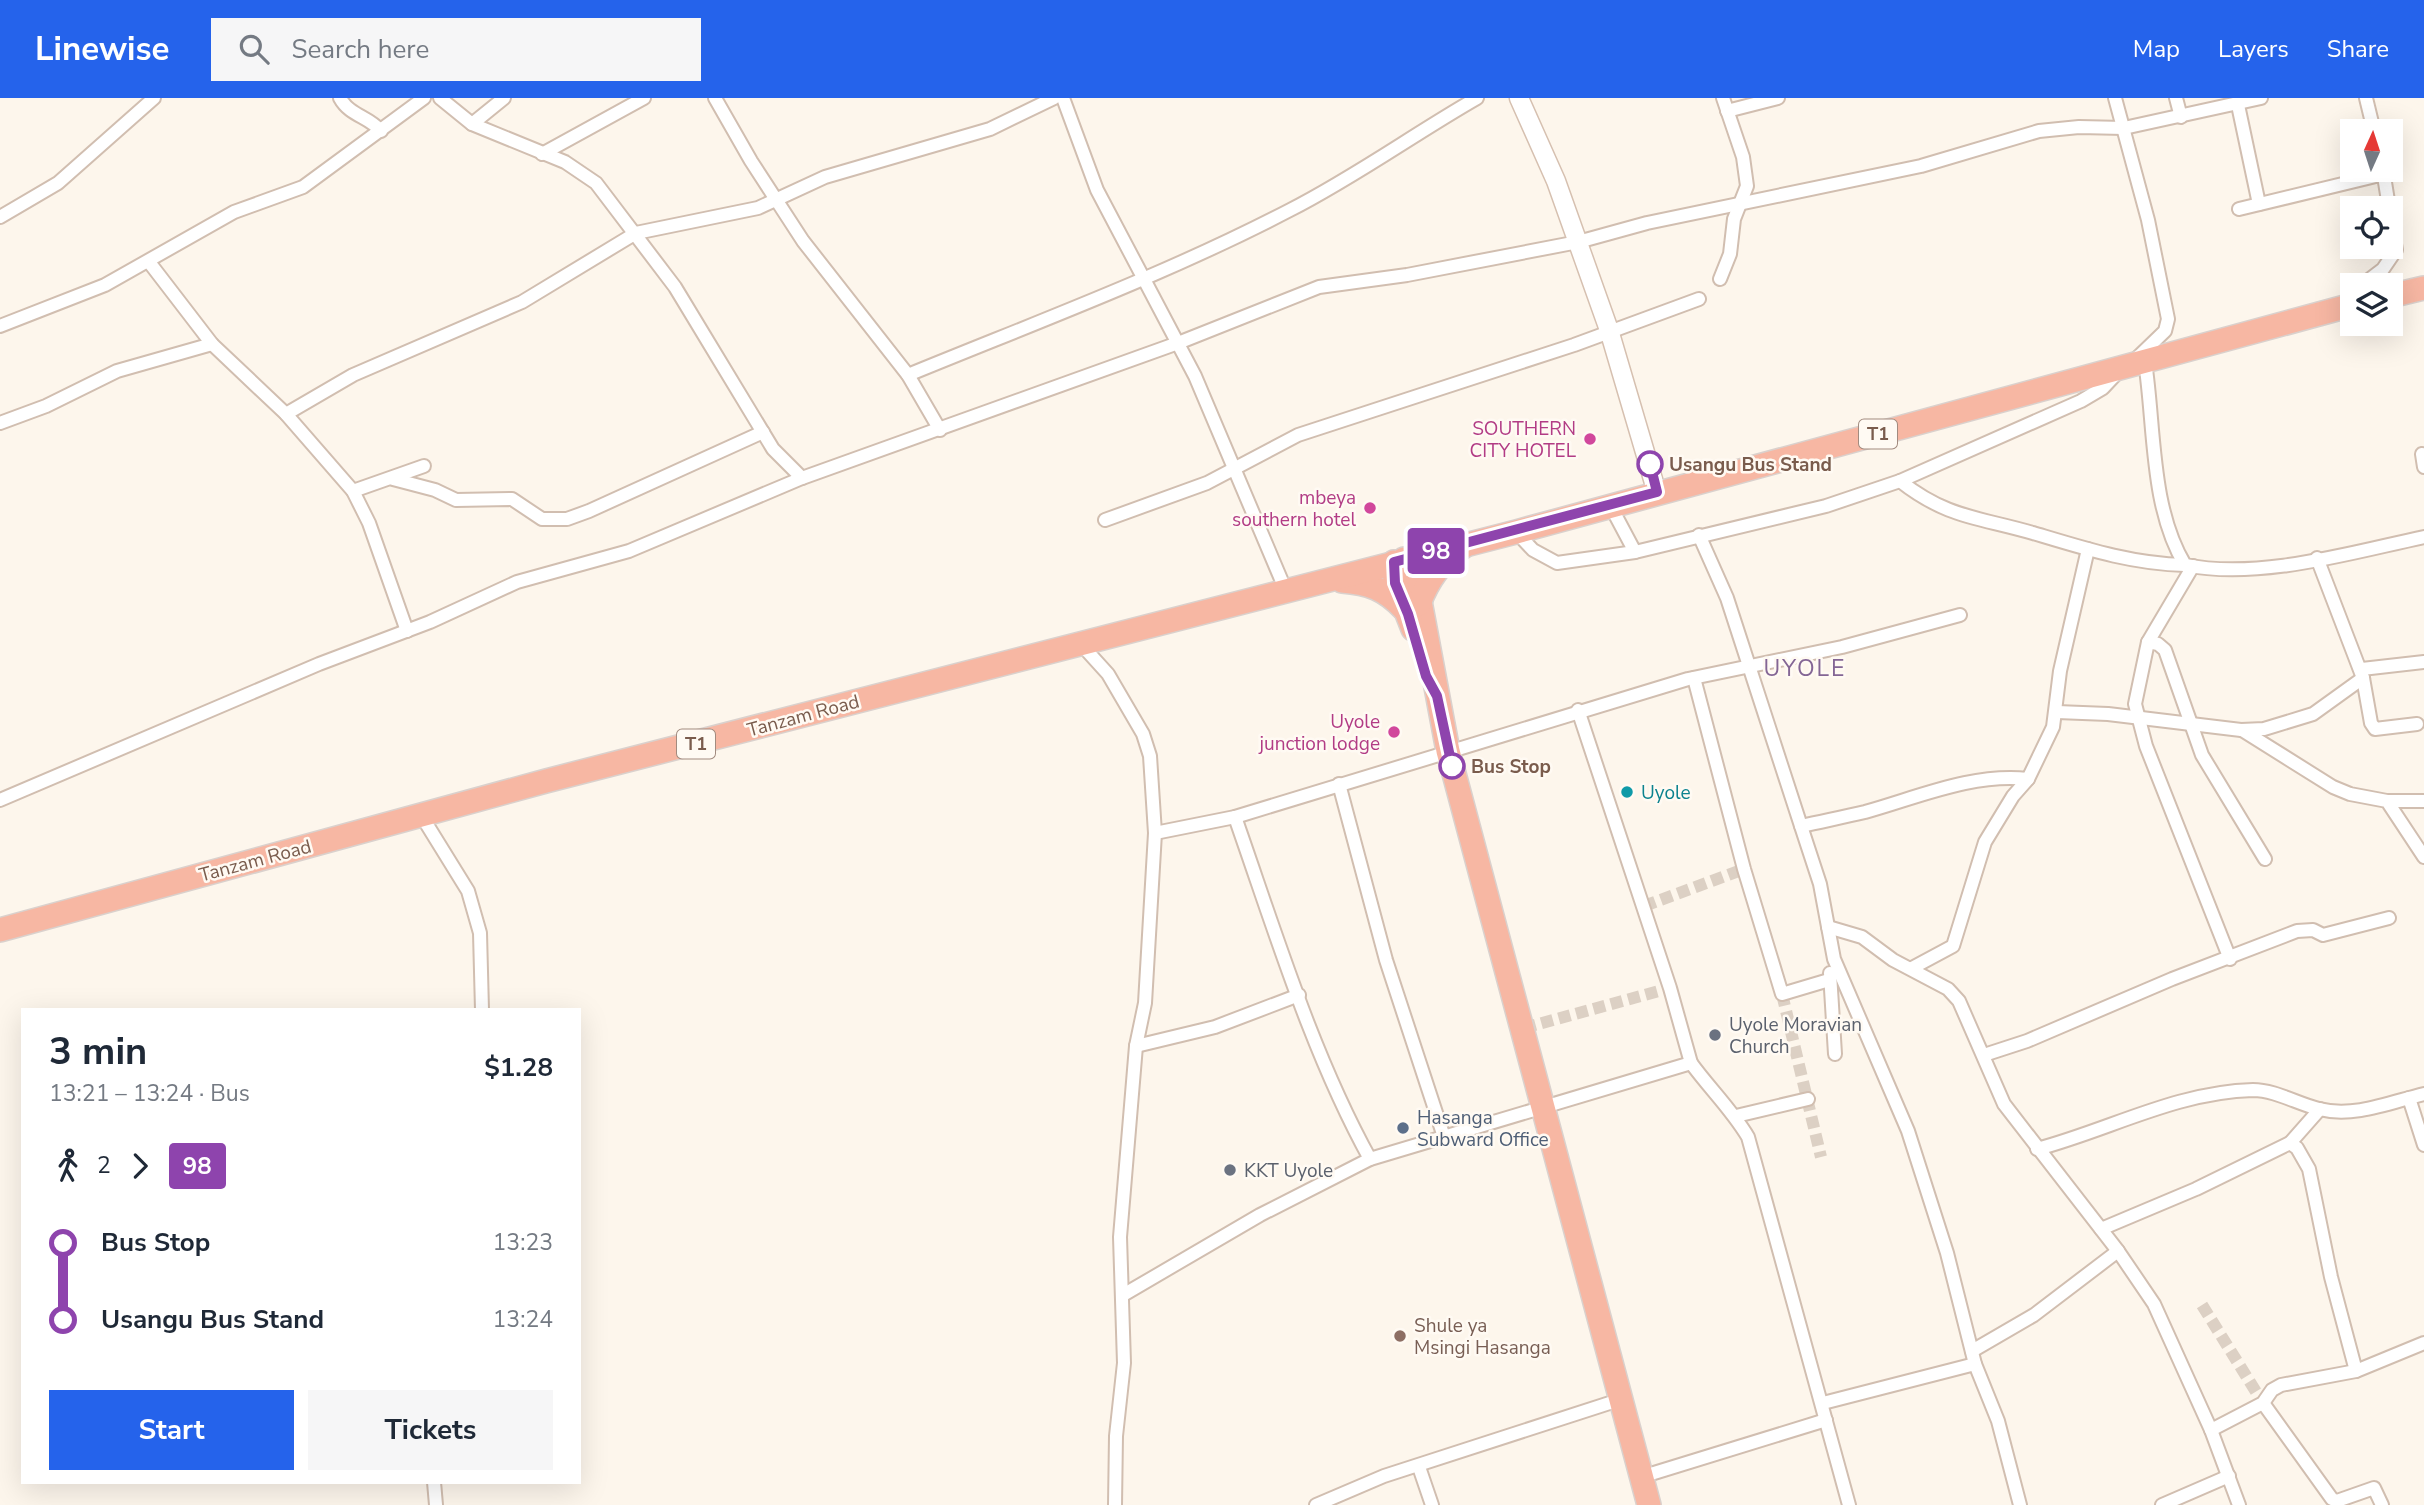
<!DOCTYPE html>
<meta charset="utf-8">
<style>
body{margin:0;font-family:"Nunito Sans",sans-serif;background:#f6f6f7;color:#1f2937;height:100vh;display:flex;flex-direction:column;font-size:26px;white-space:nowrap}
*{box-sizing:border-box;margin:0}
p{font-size:23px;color:#747a83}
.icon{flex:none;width:38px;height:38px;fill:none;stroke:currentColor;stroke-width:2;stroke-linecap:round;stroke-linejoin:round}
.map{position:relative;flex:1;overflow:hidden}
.sheet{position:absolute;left:21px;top:910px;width:560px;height:476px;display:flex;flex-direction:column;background:#fff;border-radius:0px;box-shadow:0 7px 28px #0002}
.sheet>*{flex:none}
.badge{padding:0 14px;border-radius:5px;font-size:24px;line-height:46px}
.needle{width:46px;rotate:3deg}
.buttons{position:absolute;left:2340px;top:21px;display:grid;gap:14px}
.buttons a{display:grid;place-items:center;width:63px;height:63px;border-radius:0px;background:#fff;box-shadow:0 7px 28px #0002;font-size:35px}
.map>.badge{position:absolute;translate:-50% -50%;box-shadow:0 0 0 4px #fff}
.legs{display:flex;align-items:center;gap:10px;height:77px;padding:0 28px;font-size:23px}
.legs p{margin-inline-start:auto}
.summary{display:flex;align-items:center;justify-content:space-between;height:119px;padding:0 28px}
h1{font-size:38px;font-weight:700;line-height:52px}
.cta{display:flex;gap:14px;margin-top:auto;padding:14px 28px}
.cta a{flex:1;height:80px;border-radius:0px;background:#2563eb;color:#fff;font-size:28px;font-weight:700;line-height:80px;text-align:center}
.cta a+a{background:#f6f6f7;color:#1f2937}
ul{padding:0 28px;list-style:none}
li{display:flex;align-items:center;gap:24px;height:77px;font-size:26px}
li i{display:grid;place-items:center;width:10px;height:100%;margin:0 9px;background:currentColor}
li i::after{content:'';width:18px;height:18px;margin:-9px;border:5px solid;border-radius:50%;background:#fff}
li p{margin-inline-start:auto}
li:first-child i{background:linear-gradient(#0000 50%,currentColor 0)}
li:last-child i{background:linear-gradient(currentColor 50%,#0000 0)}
header{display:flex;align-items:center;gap:42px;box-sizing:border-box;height:98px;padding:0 35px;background:#2563eb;color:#fff}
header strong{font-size:33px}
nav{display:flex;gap:38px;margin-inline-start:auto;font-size:24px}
.search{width:490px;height:63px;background:#f6f6f7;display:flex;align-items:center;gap:18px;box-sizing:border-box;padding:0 24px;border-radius:0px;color:#747a83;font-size:26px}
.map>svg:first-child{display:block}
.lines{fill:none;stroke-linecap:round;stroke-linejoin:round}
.street-tunnel{stroke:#dcd0c4;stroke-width:12;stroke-dasharray:12 6;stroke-linecap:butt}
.street-casing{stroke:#d1beb0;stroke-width:16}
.secondary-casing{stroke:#d6c0b0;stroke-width:21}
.highway-casing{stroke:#dad1cd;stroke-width:26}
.street{stroke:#fff;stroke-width:12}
.secondary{stroke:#fff;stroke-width:18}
.highway{stroke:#f7b7a3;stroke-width:23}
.line-1-casing{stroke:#fff;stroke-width:16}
.line-1{stroke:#8e44ad;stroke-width:10}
.hotel-dot{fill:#d1479c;stroke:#fffaf3;stroke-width:2.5}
.stop-1-dot{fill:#fff;stroke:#8e44ad;stroke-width:3.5}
.culture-dot{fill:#0f9aa8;stroke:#fffaf3;stroke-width:2.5}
.worship-dot{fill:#6b7280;stroke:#fffaf3;stroke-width:2.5}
.service-dot{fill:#5c6f8a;stroke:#fffaf3;stroke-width:2.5}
.education-dot{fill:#8d6e63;stroke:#fffaf3;stroke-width:2.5}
.labels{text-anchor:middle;stroke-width:5;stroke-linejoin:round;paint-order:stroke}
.shield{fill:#fffaf3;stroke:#a28b7f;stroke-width:2}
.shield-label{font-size:18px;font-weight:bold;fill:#7a5c4d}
.hotel-label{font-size:19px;fill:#b23c85;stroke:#fffaf3;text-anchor:end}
.stop-label{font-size:19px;font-weight:bold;fill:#7a5c4d;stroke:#fffaf3;text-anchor:start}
.street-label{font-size:19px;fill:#7a5c4d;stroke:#fffaf3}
.culture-label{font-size:19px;fill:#0d838f;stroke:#fffaf3;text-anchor:start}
.worship-label{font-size:19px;fill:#5b616d;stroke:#fffaf3;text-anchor:start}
.service-label{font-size:19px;fill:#4e5e75;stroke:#fffaf3;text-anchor:start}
.education-label{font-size:19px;fill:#785e54;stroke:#fffaf3;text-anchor:start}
.quarter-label{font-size:23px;letter-spacing:2px;fill:#846695;stroke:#fffaf3}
</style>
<header>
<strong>Linewise</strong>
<div class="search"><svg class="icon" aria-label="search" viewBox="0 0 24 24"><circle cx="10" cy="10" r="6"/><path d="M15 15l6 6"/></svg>Search here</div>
<nav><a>Map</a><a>Layers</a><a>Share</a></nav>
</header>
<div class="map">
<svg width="2424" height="1407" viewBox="0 0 2424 1407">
<rect width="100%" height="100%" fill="#fdf6ec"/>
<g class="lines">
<g class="street-tunnel">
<path d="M1644,808L1744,771"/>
<path d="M1782,896L1821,1059"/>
<path d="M1524,930L1670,890"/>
<path d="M2202,1207L2263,1305"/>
</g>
<g class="street-casing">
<g id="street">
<path d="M340,0C350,18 368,18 381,33"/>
<path d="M440,0L472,26L565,64L596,85L675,189L773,351L802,380"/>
<path d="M715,0L751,63L803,143L908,277L940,332"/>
<path d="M1063,0L1097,92L1195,278L1286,493"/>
<path d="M2115,0L2148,122L2168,221L2165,233L2137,260"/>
<path d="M2176,0L2181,19"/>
<path d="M2366,0L2374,33"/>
<path d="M2238,7L2259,106"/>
<path d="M1727,13L1778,0"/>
<path d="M472,26L504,0"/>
<path d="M542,56L644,0"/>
<path d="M2239,111L2384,76"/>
<path d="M0,119L58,85L154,0"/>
<path d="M149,164L212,246L286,316L353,393L369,425L407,533"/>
<path d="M1720,181L1730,156L1734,121L1747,88L1743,59L1723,0"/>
<path d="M2362,187L2383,171L2396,152L2383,72"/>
<path d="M0,228L105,187L234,114L303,89L424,0"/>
<path d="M2145,264C2155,329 2150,409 2185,467C2259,482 2349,455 2424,439"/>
<path d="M908,277C1037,224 1167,176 1290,112C1355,79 1414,36 1477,0"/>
<path d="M286,316L353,277L522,204L636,135L758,110L825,79L990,31L1054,0"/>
<path d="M0,325L46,308L117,273L212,246"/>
<path d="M2422,356L2424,369"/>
<path d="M393,381L435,392L456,402L512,401L542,421H567L589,413L763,334"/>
<path d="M1900,383L2081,303L2103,290L2118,274"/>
<path d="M353,393L424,368"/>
<path d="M1610,407L1635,454"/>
<path d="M1105,422L1207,385L1298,337L1574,247L1699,201"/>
<path d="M1516,434L1533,452L1557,465L1635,454L1826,408L1900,383C1947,420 1978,419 2033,435C2083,450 2132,466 2185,467"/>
<path d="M1699,437L1727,500L1801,728L1820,786L1834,861L1908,1033L1947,1155L1975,1266L1998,1323L2020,1407"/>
<path d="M2193,468L2148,544L2135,606L2146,648L2230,861"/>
<path d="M1079,544L1108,576L1143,636L1150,658L1155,735L1145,905L1136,948L1120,1139L1124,1265L1116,1338L1115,1407"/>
<path d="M2148,544L2158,546L2165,552L2202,657L2265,761"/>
<path d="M2362,571L2424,564"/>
<path d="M1694,580L1744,771L1782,896L1829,882"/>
<path d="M2363,580L2371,625L2375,631L2417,626"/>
<path d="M2057,614L2108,616L2241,632L2264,631L2313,616L2363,580L2317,460"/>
<path d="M2242,632L2333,689L2350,696L2387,703L2424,759"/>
<path d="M1339,686L1386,862L1444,1039"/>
<path d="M0,702L319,566L430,524L517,484L629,453L802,380L1178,245L1319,189L1407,177L1578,144L1647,125L1921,68L2039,33L2079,29L2124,30L2261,0"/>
<path d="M2387,703H2424"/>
<path d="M421,717L468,793L480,835L482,912"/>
<path d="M1235,719C1275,833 1312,956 1370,1061"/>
<path d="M1801,728C1823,723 1844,719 1865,714C1919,699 1972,675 2028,681"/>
<path d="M1155,735L1235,719L1688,581L1842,549L1960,517"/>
<path d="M1828,829L1862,839L1893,862L1948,891L1959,903L2004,1006L2118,1153L2154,1206L2211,1332L2239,1407"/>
<path d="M1912,870L1953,848L1985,744L2013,698L2028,681L2053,629L2060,573L2088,451"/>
<path d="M1830,875L1835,956"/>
<path d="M1136,948L1215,929L1299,897"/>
<path d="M1984,957L2027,943L2172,881L2297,833L2313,832L2323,837L2389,820"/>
<path d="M1691,965C1710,991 1732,1012 1748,1039L1849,1407"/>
<path d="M2409,1000L2424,1047"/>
<path d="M1736,1018L1808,1001"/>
<path d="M2290,1045L2297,1050L2309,1071L2331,1179L2356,1273"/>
<path d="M2037,1051C2109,1032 2176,994 2253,992C2275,992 2298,1006 2319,1011C2354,1020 2391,1004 2424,996"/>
<path d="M2101,1131L2196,1091L2290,1045L2320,1011"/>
<path d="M1123,1197L1260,1117L1370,1061L1691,965L1670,890L1578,612"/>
<path d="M1972,1253L2034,1217L2118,1153"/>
<path d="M1823,1305L1975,1266"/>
<path d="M2263,1305L2332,1401L2337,1403L2374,1390L2382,1407"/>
<path d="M2211,1332L2263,1305L2272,1292L2281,1287L2356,1273L2424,1245"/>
<path d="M1419,1369L1432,1407"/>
<path d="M1641,1379L1826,1322"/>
<path d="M434,1384L436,1407"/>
<path d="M1316,1407L1384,1378L1622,1301"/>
<path d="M2162,1407L2229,1378"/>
</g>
</g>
<g class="secondary-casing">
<path id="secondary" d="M1519,0L1556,83L1609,232L1657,395"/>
</g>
<g class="highway-casing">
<g id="highway">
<path d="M2390,198L2424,190"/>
<path d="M1404,461L1416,482L1448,653L1649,1407"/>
<path d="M1394,464L1395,485L1413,531"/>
<path d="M1342,483C1369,485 1385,491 1404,511"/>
<path d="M1419,506C1427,484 1442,461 1463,449"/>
<path d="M0,832L546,683L1516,434L2352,207"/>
</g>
</g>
<use href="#street" class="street"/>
<use href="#secondary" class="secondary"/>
<use href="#highway" class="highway"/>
</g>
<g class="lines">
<g class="line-1-casing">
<path id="line-1" d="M1452,668L1437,598L1426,578L1408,516L1395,485L1394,464L1657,394L1650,366"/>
</g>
<use href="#line-1" class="line-1"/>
</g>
<g class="hotel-dot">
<circle cx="1590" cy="341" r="7"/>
<circle cx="1370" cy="410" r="7"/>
<circle cx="1394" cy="634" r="7"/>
</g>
<g class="stop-1-dot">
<circle cx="1650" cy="366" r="12"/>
<circle cx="1452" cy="668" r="12"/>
</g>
<circle class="culture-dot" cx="1627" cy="694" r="7"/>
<g class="worship-dot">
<circle cx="1715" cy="937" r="7"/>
<circle cx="1230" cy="1072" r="7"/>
</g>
<circle class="service-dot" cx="1403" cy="1030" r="7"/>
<circle class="education-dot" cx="1400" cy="1238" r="7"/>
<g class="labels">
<g class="shield">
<rect x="1859" y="321.5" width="38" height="29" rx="5"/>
<rect x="677" y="631.5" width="38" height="29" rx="5"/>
</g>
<g class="shield-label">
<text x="1878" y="342">T1</text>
<text x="696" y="652">T1</text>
</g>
<g class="hotel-label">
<text x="1576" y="337">SOUTHERN<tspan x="1576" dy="22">CITY HOTEL</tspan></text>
<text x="1356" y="406">mbeya<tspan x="1356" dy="22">southern hotel</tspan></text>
<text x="1380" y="630">Uyole<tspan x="1380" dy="22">junction lodge</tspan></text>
</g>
<g class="stop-label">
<text x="1669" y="373">Usangu Bus Stand</text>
<text x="1471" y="675">Bus Stop</text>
</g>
<g class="street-label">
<text transform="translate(803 617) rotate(-15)" y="7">Tanzam Road</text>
<text transform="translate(255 762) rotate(-15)" y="7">Tanzam Road</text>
</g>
<g class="culture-label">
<text x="1641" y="701">Uyole</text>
</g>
<g class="worship-label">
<text x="1729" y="933">Uyole Moravian<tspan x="1729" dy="22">Church</tspan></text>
<text x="1244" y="1079">KKT Uyole</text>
</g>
<g class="service-label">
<text x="1417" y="1026">Hasanga<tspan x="1417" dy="22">Subward Office</tspan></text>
</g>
<g class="education-label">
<text x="1414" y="1234">Shule ya<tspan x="1414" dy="22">Msingi Hasanga</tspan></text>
</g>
<g class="quarter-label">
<text x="1805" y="578">UYOLE</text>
</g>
</g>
</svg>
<div class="buttons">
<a><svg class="needle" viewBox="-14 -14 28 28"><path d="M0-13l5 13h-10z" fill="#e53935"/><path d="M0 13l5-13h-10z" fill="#747a83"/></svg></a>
<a><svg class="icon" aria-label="locate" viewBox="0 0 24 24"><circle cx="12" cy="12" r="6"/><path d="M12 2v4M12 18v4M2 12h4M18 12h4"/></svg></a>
<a><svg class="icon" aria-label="layers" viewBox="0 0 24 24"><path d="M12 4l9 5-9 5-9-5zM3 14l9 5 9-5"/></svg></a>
</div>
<b class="badge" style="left:1436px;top:453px;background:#8e44ad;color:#fff">98</b>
<section class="sheet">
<div class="summary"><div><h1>3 min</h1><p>13:21 – 13:24 · Bus</p></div><b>$1.28</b></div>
<div class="legs"><svg class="icon" aria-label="walk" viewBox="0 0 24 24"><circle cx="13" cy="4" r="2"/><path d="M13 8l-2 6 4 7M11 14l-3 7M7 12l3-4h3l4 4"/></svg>2<svg class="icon" aria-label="forward" viewBox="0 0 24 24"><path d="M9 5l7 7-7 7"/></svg><b class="badge" style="background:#8e44ad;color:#fff">98</b></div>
<ul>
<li><i style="color:#8e44ad"></i><b>Bus Stop</b><p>13:23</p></li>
<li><i style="color:#8e44ad"></i><b>Usangu Bus Stand</b><p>13:24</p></li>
</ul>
<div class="cta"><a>Start</a><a>Tickets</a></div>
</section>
</div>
